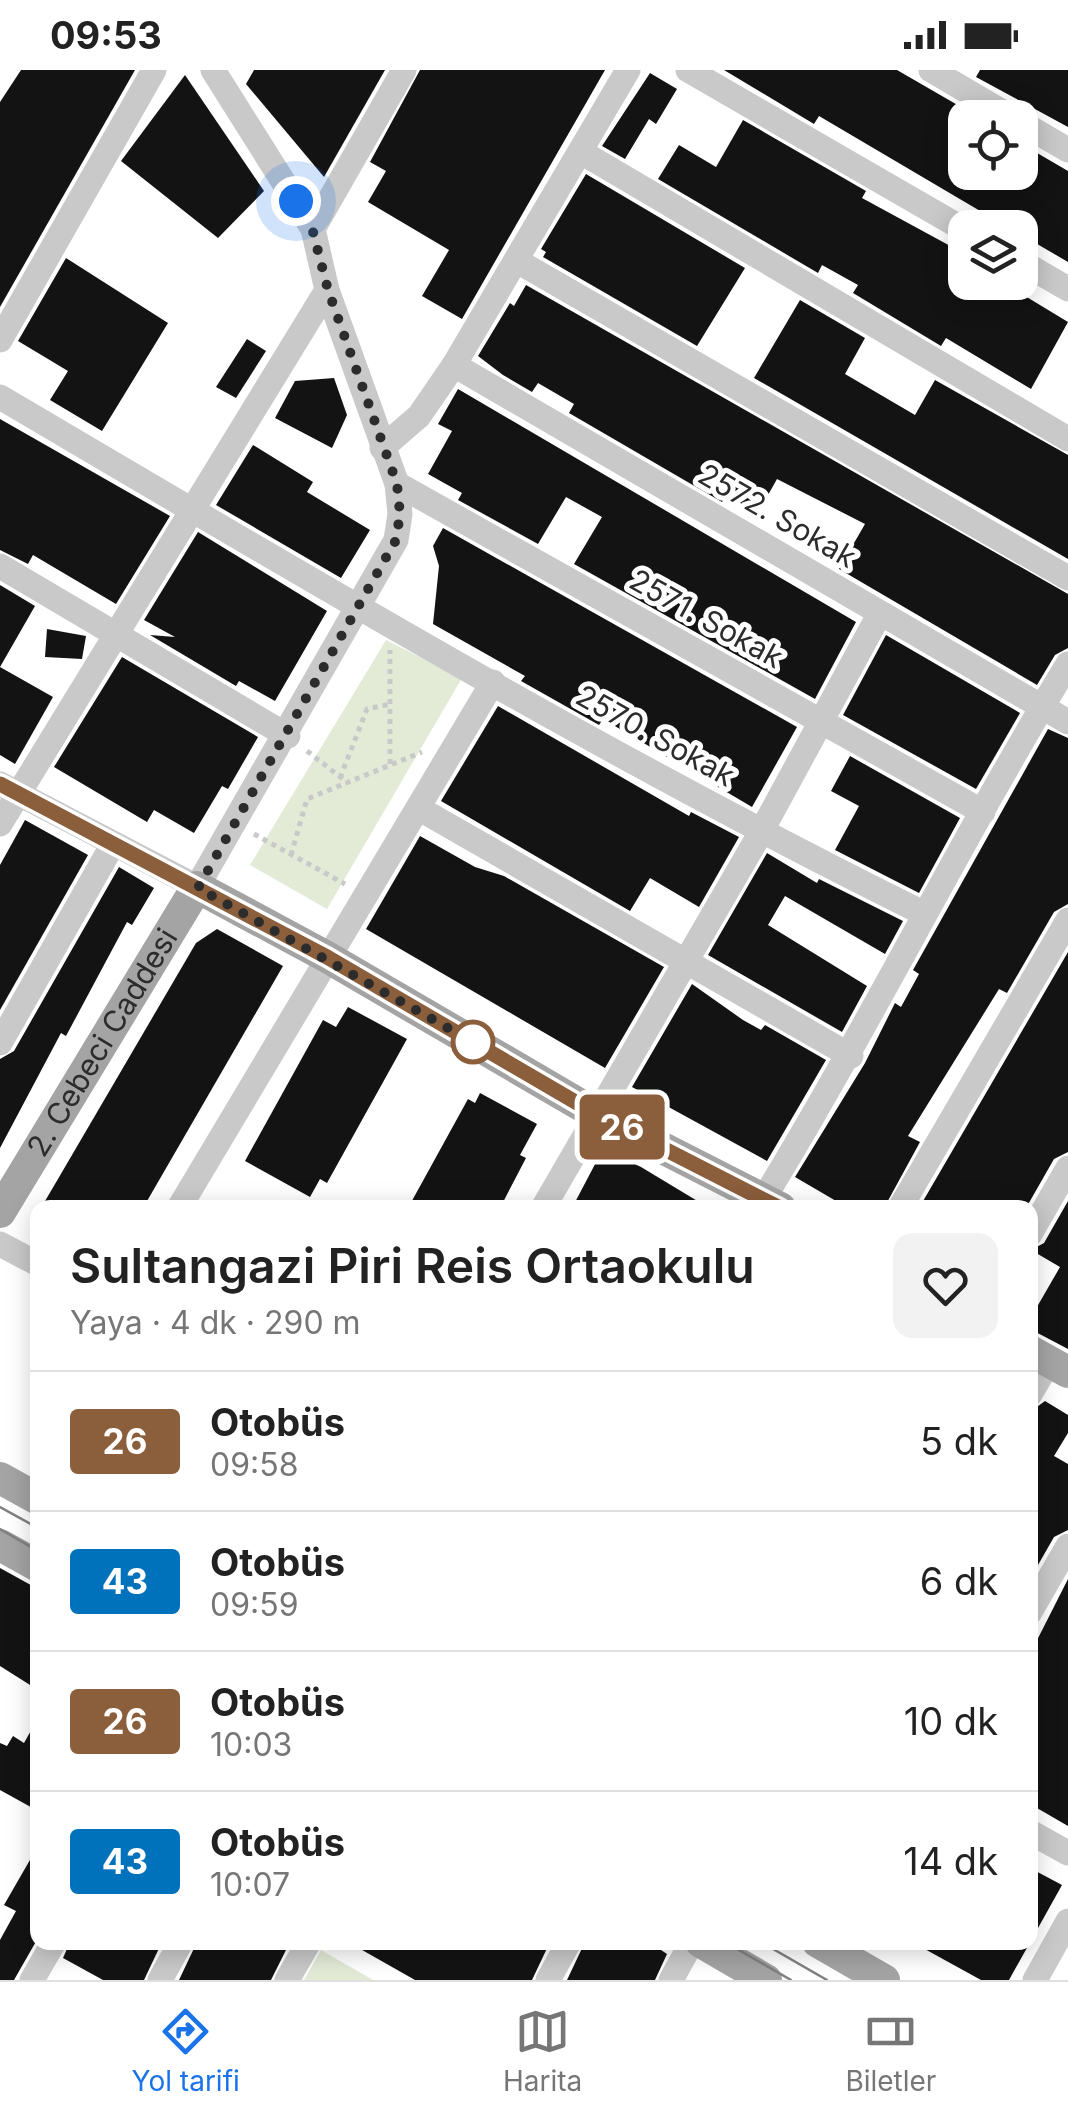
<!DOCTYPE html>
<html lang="tr">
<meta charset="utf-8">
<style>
body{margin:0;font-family:Inter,sans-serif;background:#f2f2f2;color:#222;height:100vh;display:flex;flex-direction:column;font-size:38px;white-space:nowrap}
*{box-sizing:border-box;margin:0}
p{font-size:32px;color:#767676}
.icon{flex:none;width:55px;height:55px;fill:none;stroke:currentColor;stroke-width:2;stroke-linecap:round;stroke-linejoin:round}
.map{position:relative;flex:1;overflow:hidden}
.drawer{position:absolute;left:30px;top:1130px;width:1008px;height:750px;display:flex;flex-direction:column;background:#fff;border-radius:20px;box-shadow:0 5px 25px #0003}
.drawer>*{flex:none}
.badge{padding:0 20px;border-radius:8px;font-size:35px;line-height:65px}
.buttons{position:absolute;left:948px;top:30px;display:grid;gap:20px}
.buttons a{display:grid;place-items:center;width:90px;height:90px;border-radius:20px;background:#fff;box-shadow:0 5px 25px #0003;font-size:50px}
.you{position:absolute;width:50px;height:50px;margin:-25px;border:8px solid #fff;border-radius:50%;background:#1a73e8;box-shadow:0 0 0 15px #1a73e833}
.map>.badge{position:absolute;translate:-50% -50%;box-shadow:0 0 0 5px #fff}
.round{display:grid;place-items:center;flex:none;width:105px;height:105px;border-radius:20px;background:#f2f2f2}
.headline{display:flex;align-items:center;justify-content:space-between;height:170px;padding:0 40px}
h1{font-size:48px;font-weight:600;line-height:75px}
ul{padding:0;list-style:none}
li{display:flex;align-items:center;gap:30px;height:140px;padding:0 40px;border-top:2px solid #e0e0e0}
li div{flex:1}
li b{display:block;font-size:38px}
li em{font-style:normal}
li .badge{min-width:110px;font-weight:700;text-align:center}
.status{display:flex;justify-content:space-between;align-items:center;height:70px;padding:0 50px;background:#fff;direction:ltr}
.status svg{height:28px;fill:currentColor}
.tabs{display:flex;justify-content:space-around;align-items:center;height:140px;border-top:2px solid #e0e0e0;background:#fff;font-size:28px;color:#767676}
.tabs a{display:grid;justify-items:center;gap:5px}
.tabs .current{color:#1a73e8}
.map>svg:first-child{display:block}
.green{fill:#e3ebd7}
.building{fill:#131313}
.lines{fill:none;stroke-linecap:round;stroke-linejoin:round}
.path{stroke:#c9c9c9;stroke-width:5;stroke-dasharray:5 5;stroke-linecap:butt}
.minor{stroke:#c9c9c9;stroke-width:25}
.major{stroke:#a4a4a4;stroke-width:32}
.tram{stroke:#818181;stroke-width:2.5}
.line-casing{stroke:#fff;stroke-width:22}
.line{stroke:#8b5e3c;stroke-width:15}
.walk{stroke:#2c2c2c;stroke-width:10;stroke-dasharray:0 18}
.stop-dot{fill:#fff;stroke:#8b5e3c;stroke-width:5}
.labels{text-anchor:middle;stroke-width:10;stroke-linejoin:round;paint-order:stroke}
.street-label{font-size:30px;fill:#2c2c2c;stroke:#fff}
</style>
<div class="status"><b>09:53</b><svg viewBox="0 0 49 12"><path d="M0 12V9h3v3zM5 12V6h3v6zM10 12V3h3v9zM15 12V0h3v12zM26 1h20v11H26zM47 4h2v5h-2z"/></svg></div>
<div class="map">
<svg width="1068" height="1910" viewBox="0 0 1068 1910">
<rect width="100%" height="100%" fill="#fff"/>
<g class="green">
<path d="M386,570L462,608L327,839L250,795Z"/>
<path d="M321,1880L373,1910H304Z"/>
</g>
<g class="building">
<path d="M21,0H135L0,237V32Z"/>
<path d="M254,0H385L324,107L246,14Z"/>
<path d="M420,0H605L462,249L422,226L449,180L368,132L386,101L370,92Z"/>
<path d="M724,0H897L980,48H965V102H1020V73L1068,101V192L1020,164V158H1009L819,46L814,54Z"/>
<path d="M980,0H1068V57L976,7Z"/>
<path d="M650,3L677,19L656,54L649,49L625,89L602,76Z"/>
<path d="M185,5L264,121L218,168L121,91Z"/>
<path d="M743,50L866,121L862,128L965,184V212H1002L1068,252L1031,319L946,268L941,276L853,223L858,215L822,195L818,203L658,109L679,75L716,97Z"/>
<path d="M586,104L745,198L697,276L543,187L546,182L541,179Z"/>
<path d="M66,188L168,253L102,361L50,330L68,301L18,271Z"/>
<path d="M526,215L1068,524V578L1055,585L1037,615L839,499L865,454L777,409L758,443L726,425L722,432L569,343L574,334L538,313L532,322L503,305L478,286L510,233L514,236Z"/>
<path d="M800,230L865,268L845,304L915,345L935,310L1068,385V489L754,308Z"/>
<path d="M247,269L266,281L236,328L216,317Z"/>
<path d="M334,308L347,345L332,378L275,348L295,311Z"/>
<path d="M458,319L856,552L815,629L574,494L602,447L566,427L538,474L458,430L462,423L428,404L452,361L438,354Z"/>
<path d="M0,349L170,446L116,534L33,485L28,494L0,480Z"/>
<path d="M253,375L313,412L307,422L370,460L341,508L216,435Z"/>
<path d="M443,458L797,657L752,737L603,649L599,655L521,611L525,606L433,554L439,496L433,476Z"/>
<path d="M198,462L327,541L275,631L239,611L236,616L150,565L175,567L144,550Z"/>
<path d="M0,515L35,536L0,597L53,627L15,694L0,685Z"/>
<path d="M47,559L86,566L82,589L45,587Z"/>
<path d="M886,565L1020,643L976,719L843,645Z"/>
<path d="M122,587L258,667L228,719L222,716L194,763L154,740L147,752L54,697Z"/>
<path d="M498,636L689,746L691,742L739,767L699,837L650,808L630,841L441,731Z"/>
<path d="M1048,659L1068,668V834L1054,842L1007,923L999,919L908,1066L920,1072L884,1138H848L795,1107L865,993L895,933L901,937L919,904L913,900Z"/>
<path d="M850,686L960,748L919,823L835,780L859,736L831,721Z"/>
<path d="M25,750L88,785L0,940V795Z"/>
<path d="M420,766L475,797L504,806L664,897L605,998L366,859Z"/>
<path d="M767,783L817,813L819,809L903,851L885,884L785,826L768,855L867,916L842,962L708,885Z"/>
<path d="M119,797L154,818L132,855L127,852L66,966L61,963L0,1078V989L14,981Z"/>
<path d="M217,859L283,896L143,1138H41L196,873Z"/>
<path d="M1068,882V1082L1054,1089L1026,1138H919Z"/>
<path d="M692,914L743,950L761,960L765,955L826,990L767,1091L632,1017Z"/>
<path d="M348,937L407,969L327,1113L320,1109L310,1127L245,1091L323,950L336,957Z"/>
<path d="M480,1023L537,1054L520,1085L526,1088L500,1138H408L468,1029L475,1033Z"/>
<path d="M603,1079L641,1097L709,1138H572Z"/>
<path d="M1068,1131V1279L1030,1259V1249L1060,1197L1031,1180L1044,1173Z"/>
<path d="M1045,1331L1068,1345V1363L1054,1386L1068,1394V1460L1054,1467L1030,1509V1342Z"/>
<path d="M0,1498L38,1519V1620L0,1596Z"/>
<path d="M1068,1509V1756L1030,1734V1584Z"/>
<path d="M38,1648V1741L0,1720V1673L7,1676L13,1666L24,1673Z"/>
<path d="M38,1776V1868L14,1910H0V1870L16,1841L4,1835Z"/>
<path d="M1030,1798L1062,1815L1009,1910H981L912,1872H1030Z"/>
<path d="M70,1872H162L144,1910H103L63,1888Z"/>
<path d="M197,1872H290L271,1910H179Z"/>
<path d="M348,1872H550L532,1910H415Z"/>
<path d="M585,1872H649L667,1884L655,1910H567Z"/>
</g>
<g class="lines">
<g class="path">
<path d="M307,681L348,713"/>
<path d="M390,694V580"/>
<path d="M340,708L367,639L391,634"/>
<path d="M254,764L345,814"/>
<path d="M291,785L307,729L422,682"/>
</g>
<g class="minor">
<path d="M688,0L965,160"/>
<path d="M931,0L1013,48"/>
<path d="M1020,52L1068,80"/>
<path d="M581,82L1068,369"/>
<path d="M313,159L404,0"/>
<path d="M517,191L1068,508"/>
<path d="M1020,191L1068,219"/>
<path d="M0,270L154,0"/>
<path d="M454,295L1068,652"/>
<path d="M0,327C304,506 607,687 923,843"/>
<path d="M382,378L419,346L454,295L628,0"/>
<path d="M397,414L983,742"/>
<path d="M0,496L288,666"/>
<path d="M0,714L197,817L396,470L400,444L397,414L327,220L313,159L213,0"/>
<path d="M418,738L851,986"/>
<path d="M0,754L327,220"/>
<path d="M0,973L113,774"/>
<path d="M764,1128C871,953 961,769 1068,594"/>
<path d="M179,1138L493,612"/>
<path d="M543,1138L761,762L880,543"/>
<path d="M900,1138L1068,850"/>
<path d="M1030,1164L1068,1098"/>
<path d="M0,1174L38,1194"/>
<path d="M1030,1324L1049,1292"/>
<path d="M1030,1542L1068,1476"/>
<path d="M1030,1762L1068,1783"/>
<path d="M32,1910L54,1872"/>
<path d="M160,1910L181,1872"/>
<path d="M287,1910L309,1872"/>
<path d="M548,1910L569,1872"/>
<path d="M671,1910L692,1872"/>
<path d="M1035,1910L1068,1851"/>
</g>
<g class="major">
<path id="s1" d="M0,1142L197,817L327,887L596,1044L780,1138"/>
<path d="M1030,1281L1068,1302"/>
<path d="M0,1408L38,1429"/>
<path d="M0,1475L38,1496"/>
<path d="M701,1872L766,1910"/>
<path d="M818,1872L884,1910"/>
</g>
<g class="tram">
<path d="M0,1437L38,1458"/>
<path d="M0,1459L38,1481"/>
<path d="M725,1872L791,1910"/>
<path d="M761,1872L827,1910"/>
</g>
</g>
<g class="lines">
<g class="line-casing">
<path id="line" d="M0,714L327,887L596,1044L780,1138"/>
</g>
<use href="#line" class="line"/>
<path class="walk" d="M296,131L312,158L328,220L397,414L400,444L396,470L198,818L473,972"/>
</g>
<circle class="stop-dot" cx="473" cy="972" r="20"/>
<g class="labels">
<g class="street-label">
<text transform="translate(777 446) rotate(30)" y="10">2572. Sokak</text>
<text transform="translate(706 549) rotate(29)" y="10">2571. Sokak</text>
<text transform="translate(655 666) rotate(29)" y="10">2570. Sokak</text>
<text dy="10" stroke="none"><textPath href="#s1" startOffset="198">2. Cebeci Caddesi</textPath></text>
</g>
</g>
</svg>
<div class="buttons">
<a><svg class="icon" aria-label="locate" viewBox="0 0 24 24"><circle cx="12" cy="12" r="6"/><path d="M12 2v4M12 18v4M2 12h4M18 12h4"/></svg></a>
<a><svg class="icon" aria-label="layers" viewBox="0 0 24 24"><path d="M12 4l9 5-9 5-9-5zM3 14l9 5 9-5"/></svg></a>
</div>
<div class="you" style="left:296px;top:131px"></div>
<b class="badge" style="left:622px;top:1057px;background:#8b5e3c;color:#fff">26</b>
<section class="drawer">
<div class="headline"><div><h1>Sultangazi Piri Reis Ortaokulu</h1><p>Yaya · 4 dk · 290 m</p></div><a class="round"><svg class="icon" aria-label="heart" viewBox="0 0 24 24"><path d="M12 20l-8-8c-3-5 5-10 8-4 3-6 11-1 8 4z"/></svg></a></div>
<ul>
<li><span class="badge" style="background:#8b5e3c;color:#fff">26</span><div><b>Otobüs</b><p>09:58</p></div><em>5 dk</em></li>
<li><span class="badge" style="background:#0072bc;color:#fff">43</span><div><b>Otobüs</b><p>09:59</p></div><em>6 dk</em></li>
<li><span class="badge" style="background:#8b5e3c;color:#fff">26</span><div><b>Otobüs</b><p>10:03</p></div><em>10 dk</em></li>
<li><span class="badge" style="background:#0072bc;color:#fff">43</span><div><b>Otobüs</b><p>10:07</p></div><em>14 dk</em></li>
</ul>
</section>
</div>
<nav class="tabs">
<a class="current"><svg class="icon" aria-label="directions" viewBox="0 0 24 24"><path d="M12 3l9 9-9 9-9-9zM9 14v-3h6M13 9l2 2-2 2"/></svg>Yol tarifi</a>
<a><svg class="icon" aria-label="map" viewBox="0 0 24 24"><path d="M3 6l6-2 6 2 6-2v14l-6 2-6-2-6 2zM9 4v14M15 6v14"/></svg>Harita</a>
<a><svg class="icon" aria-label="tickets" viewBox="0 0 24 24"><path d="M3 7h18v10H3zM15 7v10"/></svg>Biletler</a>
</nav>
